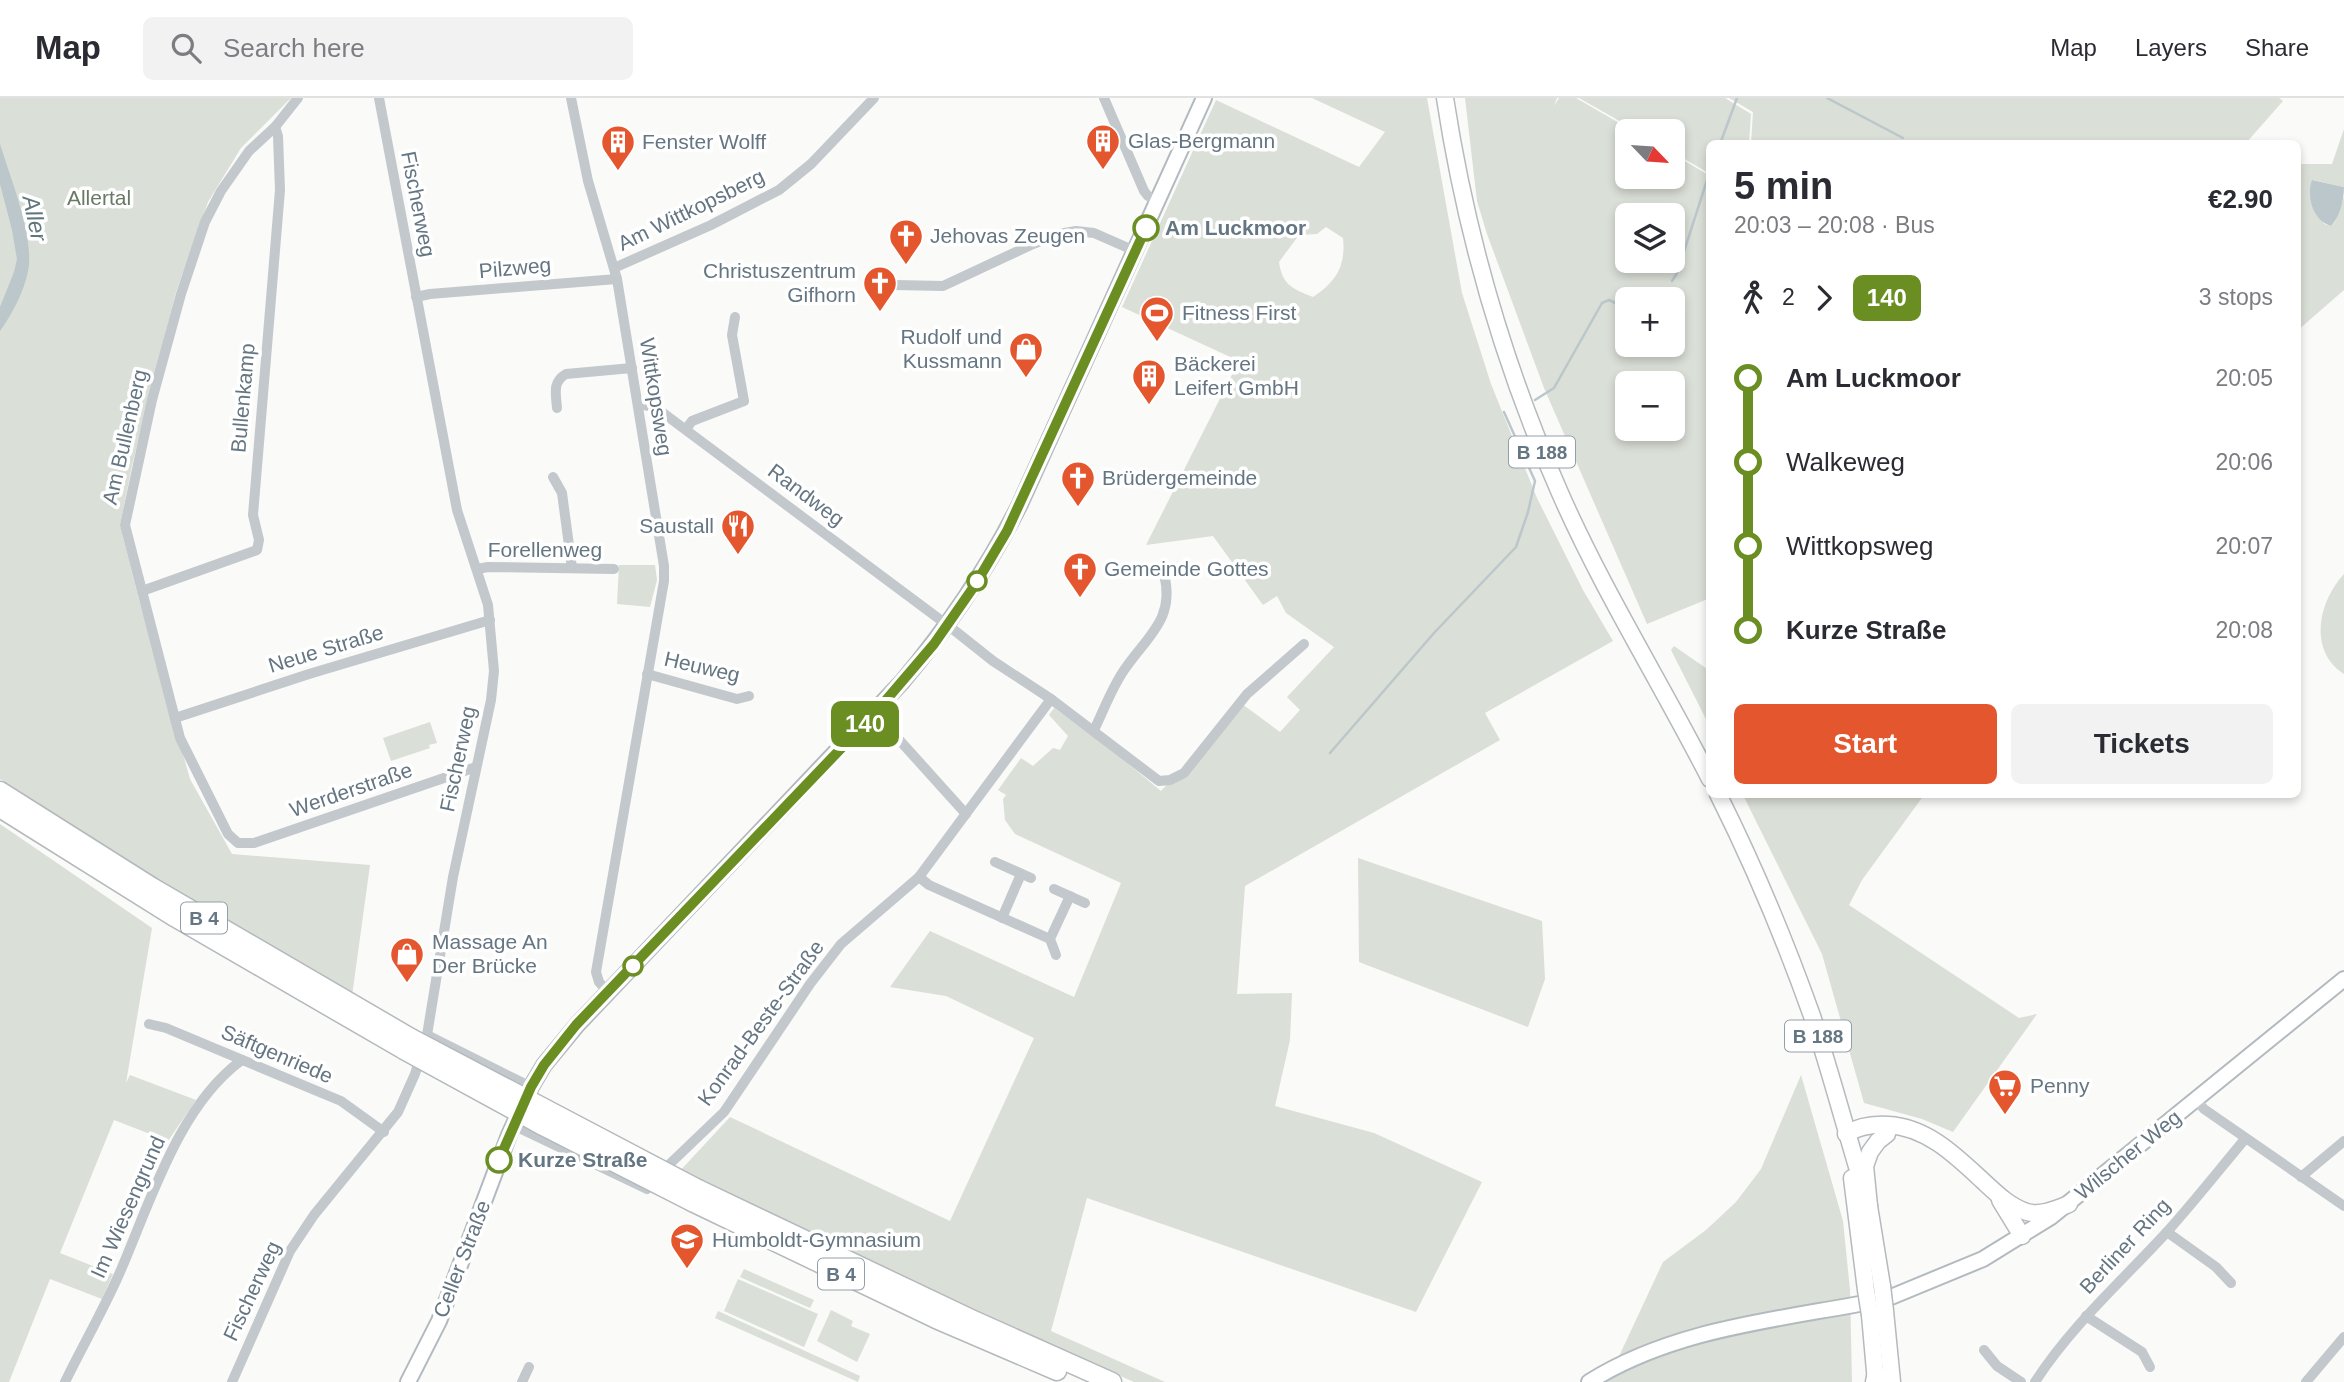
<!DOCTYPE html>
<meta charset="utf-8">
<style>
body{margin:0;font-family:Helvetica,sans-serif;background:#f2f2f3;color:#2b2b33;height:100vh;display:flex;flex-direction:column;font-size:26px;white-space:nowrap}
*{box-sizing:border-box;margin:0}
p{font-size:23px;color:#7c7c81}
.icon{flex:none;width:38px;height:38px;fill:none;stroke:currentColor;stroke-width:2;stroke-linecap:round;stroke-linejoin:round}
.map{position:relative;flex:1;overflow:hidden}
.sheet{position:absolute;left:1706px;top:42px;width:595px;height:658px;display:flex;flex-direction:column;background:#fff;border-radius:10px;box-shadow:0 4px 10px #0003}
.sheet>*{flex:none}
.badge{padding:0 14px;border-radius:10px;font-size:24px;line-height:46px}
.needle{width:46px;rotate:115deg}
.fabs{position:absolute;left:1615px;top:21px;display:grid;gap:14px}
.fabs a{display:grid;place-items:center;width:70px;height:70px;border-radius:10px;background:#fff;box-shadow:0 4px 10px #0003;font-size:35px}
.map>.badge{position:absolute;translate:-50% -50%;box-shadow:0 0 0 4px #fff}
.legs{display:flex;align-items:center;gap:10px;height:77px;padding:0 28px;font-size:23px}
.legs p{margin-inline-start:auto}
.headline{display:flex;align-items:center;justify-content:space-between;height:119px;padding:0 28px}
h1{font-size:38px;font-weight:800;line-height:52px}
.button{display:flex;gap:14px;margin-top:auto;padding:14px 28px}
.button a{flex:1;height:80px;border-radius:10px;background:#e4572e;color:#fff;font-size:28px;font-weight:800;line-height:80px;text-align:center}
.button a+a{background:#f2f2f3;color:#2b2b33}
ul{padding:0 28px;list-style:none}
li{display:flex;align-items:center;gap:24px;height:84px;font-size:26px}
li i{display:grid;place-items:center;width:10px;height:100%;margin:0 9px;background:currentColor}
li i::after{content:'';width:18px;height:18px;margin:-9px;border:5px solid;border-radius:50%;background:#fff}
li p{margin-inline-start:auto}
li:first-child i{background:linear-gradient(#0000 50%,currentColor 0)}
li:last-child i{background:linear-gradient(currentColor 50%,#0000 0)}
header{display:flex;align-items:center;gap:42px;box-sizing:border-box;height:98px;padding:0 35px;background:#fff;border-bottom:2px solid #e1e1e2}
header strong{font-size:33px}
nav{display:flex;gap:38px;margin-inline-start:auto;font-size:24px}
.search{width:490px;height:63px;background:#f2f2f3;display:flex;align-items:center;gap:18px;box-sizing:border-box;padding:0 24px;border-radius:10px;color:#7c7c81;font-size:26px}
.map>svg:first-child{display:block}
.green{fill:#dadfd7;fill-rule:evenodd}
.water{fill:#bbc7cb}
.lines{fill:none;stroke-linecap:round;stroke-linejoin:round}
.stream{stroke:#bbc7cb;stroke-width:2.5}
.secondary-casing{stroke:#b3babf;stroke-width:18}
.primary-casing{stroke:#b5babe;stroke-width:19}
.highway-casing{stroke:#b4b9bd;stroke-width:21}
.street{stroke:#c3c8cc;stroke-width:10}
.secondary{stroke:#fff;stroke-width:14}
.primary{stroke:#fff;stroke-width:16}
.highway{stroke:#fff;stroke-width:18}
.primary-bridge-casing{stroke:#b5babe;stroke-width:19;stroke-linecap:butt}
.highway-bridge-casing{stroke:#b4b9bd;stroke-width:21;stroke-linecap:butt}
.primary-bridge{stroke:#fff;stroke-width:16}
.highway-bridge{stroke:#fff;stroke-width:18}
.line-1-casing{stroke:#fff;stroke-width:16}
.line-1{stroke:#6b8e23;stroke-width:10}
.stop-1-dot{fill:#fff;stroke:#6b8e23;stroke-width:3.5}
.labels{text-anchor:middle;stroke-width:7;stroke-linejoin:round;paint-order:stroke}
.shield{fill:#fff;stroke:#939fa8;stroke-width:2}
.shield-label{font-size:19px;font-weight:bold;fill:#657683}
.poi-label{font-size:21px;fill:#657683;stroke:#fff;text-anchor:start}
.park-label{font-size:21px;fill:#687a64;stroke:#fff}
.street-label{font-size:21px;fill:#657683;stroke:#fff}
.stop-label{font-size:21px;font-weight:bold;fill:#657683;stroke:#fff;text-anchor:start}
.water-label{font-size:23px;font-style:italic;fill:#60757c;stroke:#fff}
</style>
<header>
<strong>Map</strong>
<div class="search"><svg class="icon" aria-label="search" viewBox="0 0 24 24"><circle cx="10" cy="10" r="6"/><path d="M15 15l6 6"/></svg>Search here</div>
<nav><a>Map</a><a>Layers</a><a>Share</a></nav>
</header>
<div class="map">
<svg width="2344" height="1284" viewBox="0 0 2344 1284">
<rect width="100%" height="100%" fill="#fafaf8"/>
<g class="green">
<path d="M0,0H291L241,50L208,104L176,194L132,368L120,427L138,498L190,681L232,756L370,767L352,898L182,799L0,681Z"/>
<path d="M1312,0H1427L1462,195L1491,286L1537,400L1583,492L1613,543L1485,615L1500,642L1245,788L1237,896L1292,895L1290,942L1275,1008L1374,1035L1482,1084L1416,1214L1087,1100L1051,1233L1165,1284H1134L942,1200L678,1075L730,1019L950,1123L1034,940L946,898L890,889L930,833L1074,899L1121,785L1015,736L1005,722L1003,701L1006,697L998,692L1021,660L1033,668L1053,650L1060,652L1068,638L1049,617L1054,610L1114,654L1161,693L1242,606L1280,634L1300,612L1287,599L1334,549L1286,515L1277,498L1263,507L1213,438L1146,447L1239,263L1122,209L1216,2L1359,69L1385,34ZM1326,129L1343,140C1346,168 1336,184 1313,199C1293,191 1282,187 1279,164L1299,137L1317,136Z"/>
<path d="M1465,0H1557L1554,8L1559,0H1576L1633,33H1628V79H1673V56L1710,78V500L1647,526L1544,290L1487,136L1477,103ZM1628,117H1673V163H1628ZM1628,201H1673V247H1628ZM1628,285H1673V331H1628Z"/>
<path d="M1579,0H1725L1751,16L1749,45L1710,46V76L1673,54V33H1637Z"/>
<path d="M1729,0H2279L2283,3L2246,45L1926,46L1919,43V46H1751L1753,14Z"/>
<path d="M2344,31V89L2313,82L2324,126L2331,128L2335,124L2344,99V192L2298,232V66H2332Z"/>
<path d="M619,467H655L657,482L650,509L617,506Z"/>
<path d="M2344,476V576C2308,553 2318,504 2344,476Z"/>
<path d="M1674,548L1710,573V629L1671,552Z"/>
<path d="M430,624L437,645L429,647L430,650L391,663L383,640Z"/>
<path d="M1743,697H1924L1862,782L1849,807L2019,920L2037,916L1953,1034L1922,1021L1864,1005L1822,856Z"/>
<path d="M0,726L152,830L126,985L130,977L196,1002L168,1043L114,1022L60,1155L113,1176L102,1201L50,1181L9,1284H0Z"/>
<path d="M1358,760L1542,823L1545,881L1528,929L1359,864Z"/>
<path d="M1801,977L1843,1123L1850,1192L1852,1284H1607L1663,1164L1706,1132L1736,1104L1761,1071Z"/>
<path d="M744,1171L814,1202L810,1210L740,1179Z"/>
<path d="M738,1181L818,1216L804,1249L724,1213Z"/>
<path d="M831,1212L853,1223L851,1228L870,1236L857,1264L817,1243Z"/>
<path d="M718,1213L860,1278L858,1284L715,1220Z"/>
</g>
<g class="water">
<path d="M0,46C10,79 35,140 28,173C24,194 12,216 0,233V209L14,174L17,161L12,132L0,86Z"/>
<path d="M2312,82L2344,89C2344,101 2340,119 2331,128C2313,123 2306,98 2312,82Z"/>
</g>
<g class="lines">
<g class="stream">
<path d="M1827,0L1903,40"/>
<path d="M1720,46L1737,0"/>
<path d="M1672,183L1677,175L1710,73"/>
<path d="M1663,201L1666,192"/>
<path d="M1535,302L1554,290L1602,205L1609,202L1628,211"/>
<path d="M1330,655L1434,535L1516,449L1528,414L1535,383L1504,314"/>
</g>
<g class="secondary-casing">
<g id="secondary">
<path d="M1891,1199L1983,1161L2051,1119L2344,881"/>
<path d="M408,1284L439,1223L509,1037L531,989L544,967L577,927L902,584C948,529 988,470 1020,406L1204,0"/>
<path d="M1589,1284C1670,1233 1767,1223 1859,1206"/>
</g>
</g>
<g class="primary-casing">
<g id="primary">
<path d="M1445,0C1466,137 1504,268 1560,395C1603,493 1661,585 1710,681"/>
<path d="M1718,696C1754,768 1785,842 1812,918C1833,981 1849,1045 1869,1108"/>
<path d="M1846,1036C1859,1028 1873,1026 1888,1027C1927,1029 1956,1058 1983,1083C1996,1095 2010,1109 2027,1114C2041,1118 2056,1111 2069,1106"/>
<path d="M1852,1080L1866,1192"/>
<path d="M2000,1102L2022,1138"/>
<path d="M1882,1188L1869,1108L1865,1068L1870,1054L1878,1043L1887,1036"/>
<path d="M1885,1213L1892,1284"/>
<path d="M1870,1217L1876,1284"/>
</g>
</g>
<g class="highway-casing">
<g id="highway">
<path d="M0,693L152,789L411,940"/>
<path d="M0,710L176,820L404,952"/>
<path d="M698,1091L969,1220L1112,1284"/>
<path d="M692,1104L936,1221L1057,1273"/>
<path d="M1875,1284L1876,1279"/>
</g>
</g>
<g class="street">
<path d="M298,0L275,29L249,53L221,93L205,124L181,196L152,302L125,427L180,640L228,736L238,745H254L476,669"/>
<path d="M571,0L588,83L617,181L664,468V483L596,874L599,884L608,894"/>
<path d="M1104,0L1144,93L1148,98L1157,103"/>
<path d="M614,170L711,127L779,92L811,66L874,0"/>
<path d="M895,187L943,188L1033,146L1059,136L1076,133L1094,135L1135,153"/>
<path d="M416,199L430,196L617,181"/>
<path d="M638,306L655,309L954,532L993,563L1051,601L1159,683L1170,682L1184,675L1247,596L1304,546"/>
<path d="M557,310C556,296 552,284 566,276L632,270"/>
<path d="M686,331L692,323L744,303L732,237L735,219"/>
<path d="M553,379L562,395L572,470"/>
<path d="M477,471L488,469L614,471"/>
<path d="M142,493L257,452L259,442L253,417L280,92L278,38L275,29"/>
<path d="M647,576L737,601L749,598"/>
<path d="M875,615L966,716"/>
<path d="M175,620L309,576L490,522"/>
<path d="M1094,632C1104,612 1113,586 1127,568C1150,536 1175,519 1164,476"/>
<path d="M995,764L1031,780"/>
<path d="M919,779L929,787L1050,841"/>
<path d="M1054,791L1085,805"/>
<path d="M1002,820L1021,776"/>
<path d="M1056,857L1050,841L1070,798"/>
<path d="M149,926L166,930L341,1003L384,1034"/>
<path d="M427,937L531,989"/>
<path d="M2196,1002L2204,1011L2344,1108"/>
<path d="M513,1027L647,1091L653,1082L724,1014L810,886L841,846L919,779L1051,601"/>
<path d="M2301,1079L2344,1043"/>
<path d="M2167,1134L2216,1169L2231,1185"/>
<path d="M2086,1218L2142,1254L2150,1269"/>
<path d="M1984,1252L1997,1268L2021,1284"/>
<path d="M65,1284C83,1247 104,1211 120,1174C150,1105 179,1007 242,962"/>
<path d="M232,1284L290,1153L314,1117L398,1014L415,976L427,937L453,779L491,602L494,573L488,507L457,412L379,0"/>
<path d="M522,1284L529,1269"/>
<path d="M2035,1284C2071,1228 2121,1184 2166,1135C2193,1105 2219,1072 2245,1041"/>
<path d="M2306,1284L2344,1239"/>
</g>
<use href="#secondary" class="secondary"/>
<use href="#primary" class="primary"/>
<use href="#highway" class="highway"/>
<g class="primary-bridge-casing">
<g id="primary-bridge">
<path d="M1882,1188L1885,1213"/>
<path d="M1866,1192L1870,1217"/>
</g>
</g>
<g class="highway-bridge-casing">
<g id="highway-bridge">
<path d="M411,940L698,1091"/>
<path d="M404,952L543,1028L692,1104"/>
</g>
</g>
<use href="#primary-bridge" class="primary-bridge"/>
<use href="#highway-bridge" class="highway-bridge"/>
</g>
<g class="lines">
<g class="line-1-casing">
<path id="line-1" d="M499,1062L531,989L544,967L576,927L875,615L934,546L975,487L1007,433L1146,130"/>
</g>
<use href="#line-1" class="line-1"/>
</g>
<defs>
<g id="building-pin" transform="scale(1.75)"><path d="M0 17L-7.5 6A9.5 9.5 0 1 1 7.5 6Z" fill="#e4572e" stroke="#fff"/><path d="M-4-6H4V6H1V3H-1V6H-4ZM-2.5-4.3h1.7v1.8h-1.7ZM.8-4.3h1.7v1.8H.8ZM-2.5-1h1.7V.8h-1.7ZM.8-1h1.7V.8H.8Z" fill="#fff"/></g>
<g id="church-pin" transform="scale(1.75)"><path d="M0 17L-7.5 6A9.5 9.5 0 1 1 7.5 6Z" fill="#e4572e" stroke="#fff"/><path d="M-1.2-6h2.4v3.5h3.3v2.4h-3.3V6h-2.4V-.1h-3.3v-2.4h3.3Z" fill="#fff"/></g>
<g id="stadium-pin" transform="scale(1.75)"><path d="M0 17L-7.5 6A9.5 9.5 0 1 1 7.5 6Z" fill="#e4572e" stroke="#fff"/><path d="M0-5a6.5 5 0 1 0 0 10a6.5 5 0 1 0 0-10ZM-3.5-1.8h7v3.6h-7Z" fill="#fff"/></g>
<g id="shop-pin" transform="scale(1.75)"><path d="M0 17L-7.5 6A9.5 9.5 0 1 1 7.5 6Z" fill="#e4572e" stroke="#fff"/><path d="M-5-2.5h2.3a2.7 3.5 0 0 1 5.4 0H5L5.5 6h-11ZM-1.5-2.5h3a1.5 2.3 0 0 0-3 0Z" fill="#fff"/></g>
<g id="restaurant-pin" transform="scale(1.75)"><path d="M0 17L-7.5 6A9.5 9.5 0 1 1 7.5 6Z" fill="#e4572e" stroke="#fff"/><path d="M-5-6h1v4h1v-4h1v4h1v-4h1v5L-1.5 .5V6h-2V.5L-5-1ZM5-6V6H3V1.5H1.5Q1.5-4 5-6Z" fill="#fff"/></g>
<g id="supermarket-pin" transform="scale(1.75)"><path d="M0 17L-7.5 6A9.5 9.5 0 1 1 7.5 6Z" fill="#e4572e" stroke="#fff"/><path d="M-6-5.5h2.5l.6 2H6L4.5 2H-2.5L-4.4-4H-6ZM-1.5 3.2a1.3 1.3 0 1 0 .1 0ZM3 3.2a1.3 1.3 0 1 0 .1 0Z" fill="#fff"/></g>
<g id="school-pin" transform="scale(1.75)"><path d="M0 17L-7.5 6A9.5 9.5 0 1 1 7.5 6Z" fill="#e4572e" stroke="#fff"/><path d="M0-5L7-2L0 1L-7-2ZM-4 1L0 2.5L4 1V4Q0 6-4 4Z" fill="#fff"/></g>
</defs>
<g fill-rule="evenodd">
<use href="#building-pin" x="1103" y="43"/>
<use href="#building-pin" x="618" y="44"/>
<use href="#church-pin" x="906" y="138"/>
<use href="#church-pin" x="880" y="185"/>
<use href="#stadium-pin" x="1157" y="215"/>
<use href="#shop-pin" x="1026" y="251"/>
<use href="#building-pin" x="1149" y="278"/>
<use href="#church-pin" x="1078" y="380"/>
<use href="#restaurant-pin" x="738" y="428"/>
<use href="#church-pin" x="1080" y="471"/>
<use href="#shop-pin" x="407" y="856"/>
<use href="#supermarket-pin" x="2005" y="988"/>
<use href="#school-pin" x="687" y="1142"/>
</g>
<g class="stop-1-dot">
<circle cx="1146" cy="130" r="12"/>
<circle cx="977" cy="483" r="9"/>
<circle cx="633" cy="868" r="9"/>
<circle cx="499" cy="1062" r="12"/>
</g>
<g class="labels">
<g class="shield">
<rect x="1509" y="338.5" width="66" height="31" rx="5"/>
<rect x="181" y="804.5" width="46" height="31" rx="5"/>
<rect x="1785" y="922.5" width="66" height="31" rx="5"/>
<rect x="818" y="1160.5" width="46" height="31" rx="5"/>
</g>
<g class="shield-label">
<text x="1542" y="361">B 188</text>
<text x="204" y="827">B 4</text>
<text x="1818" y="945">B 188</text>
<text x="841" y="1183">B 4</text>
</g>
<g class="poi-label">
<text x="1128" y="50">Glas-Bergmann</text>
<text x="642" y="51">Fenster Wolff</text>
<text x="930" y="145">Jehovas Zeugen</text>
<text x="856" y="180" text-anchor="end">Christuszentrum<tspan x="856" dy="24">Gifhorn</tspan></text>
<text x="1182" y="222">Fitness First</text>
<text x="1002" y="246" text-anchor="end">Rudolf und<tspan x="1002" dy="24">Kussmann</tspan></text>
<text x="1174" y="273">Bäckerei<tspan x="1174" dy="24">Leifert GmbH</tspan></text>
<text x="1102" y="387">Brüdergemeinde</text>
<text x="714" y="435" text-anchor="end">Saustall</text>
<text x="1104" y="478">Gemeinde Gottes</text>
<text x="432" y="851">Massage An<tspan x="432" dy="24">Der Brücke</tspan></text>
<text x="2030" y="995">Penny</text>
<text x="712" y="1149">Humboldt-Gymnasium</text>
</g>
<g class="park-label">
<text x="99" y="107">Allertal</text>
</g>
<g class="street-label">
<text transform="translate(418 106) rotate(79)" y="7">Fischerweg</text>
<text transform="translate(691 112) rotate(-26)" y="7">Am Wittkopsberg</text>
<text transform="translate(515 170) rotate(-5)" y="7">Pilzweg</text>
<text transform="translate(656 299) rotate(81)" y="7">Wittkopsweg</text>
<text transform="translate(243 300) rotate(-85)" y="7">Bullenkamp</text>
<text transform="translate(125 339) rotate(-77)" y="7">Am Bullenberg</text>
<text transform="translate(806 397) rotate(37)" y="7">Randweg</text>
<text x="545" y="459">Forellenweg</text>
<text transform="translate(326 551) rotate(-17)" y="7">Neue Straße</text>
<text transform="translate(702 569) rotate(13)" y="7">Heuweg</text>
<text transform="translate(458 661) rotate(-78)" y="7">Fischerweg</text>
<text transform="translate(351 692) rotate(-19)" y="7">Werderstraße</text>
<text transform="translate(761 925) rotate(-54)" y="7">Konrad-Beste-Straße</text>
<text transform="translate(277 956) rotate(23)" y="7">Säftgenriede</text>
<text transform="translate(2128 1057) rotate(-39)" y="7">Wilscher Weg</text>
<text transform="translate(128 1109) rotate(-66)" y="7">Im Wiesengrund</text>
<text transform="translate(2125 1148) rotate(-47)" y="7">Berliner Ring</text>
<text transform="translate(462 1161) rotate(-69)" y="7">Celler Straße</text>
<text transform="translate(252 1193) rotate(-65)" y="7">Fischerweg</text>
</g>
<g class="stop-label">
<text x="1165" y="137">Am Luckmoor</text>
<text x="518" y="1069">Kurze Straße</text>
</g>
<g class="water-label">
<text transform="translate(35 120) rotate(78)" y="8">Aller</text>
</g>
</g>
</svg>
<div class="fabs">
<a><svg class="needle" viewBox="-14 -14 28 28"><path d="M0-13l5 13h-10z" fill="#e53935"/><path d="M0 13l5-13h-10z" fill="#7c7c81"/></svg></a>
<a><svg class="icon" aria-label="layers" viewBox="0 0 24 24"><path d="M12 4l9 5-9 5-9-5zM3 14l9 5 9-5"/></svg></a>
<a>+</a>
<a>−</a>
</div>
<b class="badge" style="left:865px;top:626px;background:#6b8e23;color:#fff">140</b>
<section class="sheet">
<div class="headline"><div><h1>5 min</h1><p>20:03 – 20:08 · Bus</p></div><b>€2.90</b></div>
<div class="legs"><svg class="icon" aria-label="walk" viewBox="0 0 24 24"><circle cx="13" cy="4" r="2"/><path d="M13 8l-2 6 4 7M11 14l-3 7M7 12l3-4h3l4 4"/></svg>2<svg class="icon" aria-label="forward" viewBox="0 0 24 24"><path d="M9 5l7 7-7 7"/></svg><b class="badge" style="background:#6b8e23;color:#fff">140</b><p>3 stops</p></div>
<ul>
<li><i style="color:#6b8e23"></i><b>Am Luckmoor</b><p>20:05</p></li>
<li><i style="color:#6b8e23"></i><span>Walkeweg</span><p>20:06</p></li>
<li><i style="color:#6b8e23"></i><span>Wittkopsweg</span><p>20:07</p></li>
<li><i style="color:#6b8e23"></i><b>Kurze Straße</b><p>20:08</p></li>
</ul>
<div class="button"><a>Start</a><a>Tickets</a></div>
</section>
</div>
